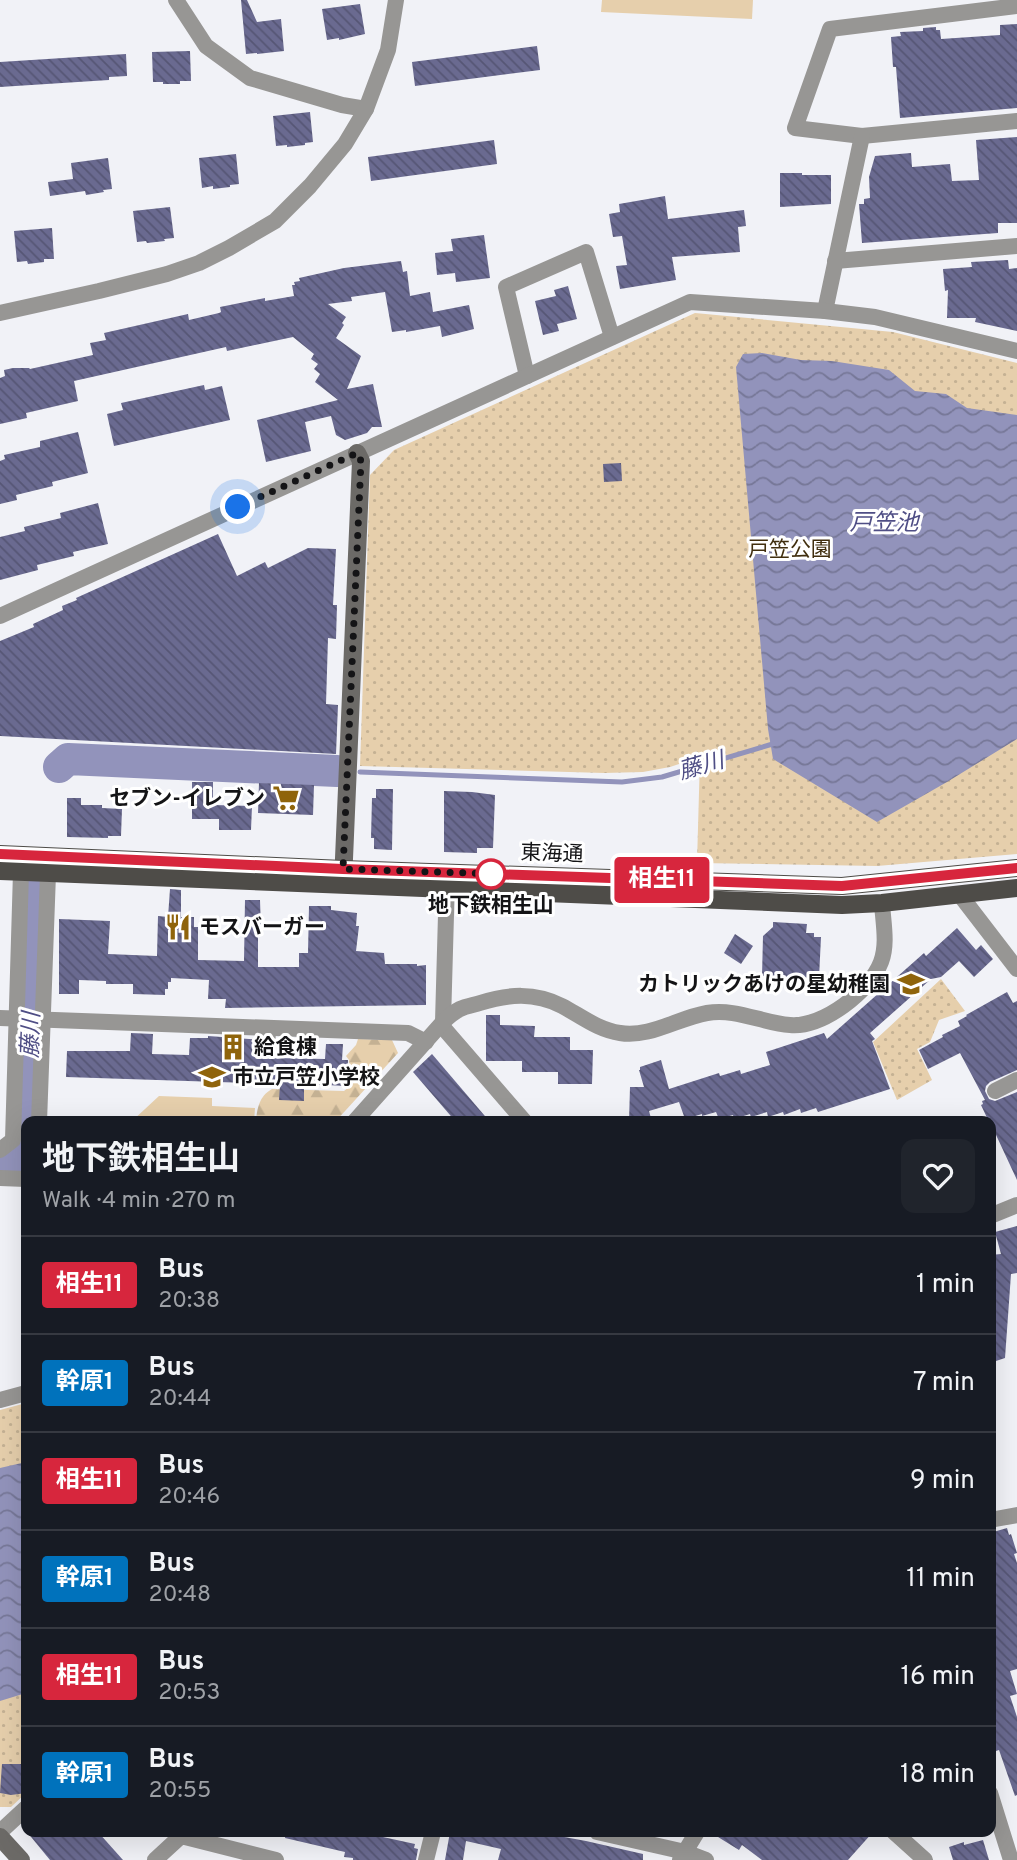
<!DOCTYPE html>
<meta charset="utf-8">
<style>
body{margin:0;font-family:Overpass,"Noto Sans JP",sans-serif;background:#20242c;color:#f1f3f6;height:100vh;display:flex;flex-direction:column;font-size:26px;white-space:nowrap}
*{box-sizing:border-box;margin:0}
p{font-size:23px;color:#9ea1a6}
.icon{flex:none;width:38px;height:38px;fill:none;stroke:currentColor;stroke-width:2;stroke-linecap:round;stroke-linejoin:round}
.map{position:relative;flex:1;overflow:hidden}
.drawer{position:absolute;left:21px;top:1116px;width:975px;height:721px;display:flex;flex-direction:column;background:#171b24;border-radius:14px;box-shadow:0 7px 28px #0002}
.drawer>*{flex:none}
.badge{padding:0 14px;border-radius:5px;font-size:24px;line-height:46px}
.you{position:absolute;width:35px;height:35px;margin:-18px;border:5px solid #fff;border-radius:50%;background:#1a73e8;box-shadow:0 0 0 10px #1a73e833}
.map>.badge{position:absolute;translate:-50% -50%;box-shadow:0 0 0 4px #fff}
.round{display:grid;place-items:center;flex:none;width:74px;height:74px;border-radius:14px;background:#20242c}
.head{display:flex;align-items:center;justify-content:space-between;height:119px;padding:0 21px}
h1{font-size:33px;font-weight:700;line-height:52px}
ul{padding:0;list-style:none}
li{display:flex;align-items:center;gap:21px;height:98px;padding:0 21px;border-top:2px solid #363941}
li div{flex:1}
li b{display:block;font-size:26px}
li em{font-style:normal}
li .badge{min-width:77px;font-weight:700;text-align:center}
.map>svg:first-child{display:block}
.forest{fill:url(#forest-firs)}
.park{fill:url(#park-dots)}
.garden{fill:#e6cfac}
.water{fill:url(#water-waves)}
.lines{fill:none;stroke-linecap:round;stroke-linejoin:round}
.stream{stroke:#9293bb;stroke-width:5}
.river{stroke:#9293bb;stroke-width:32}
.building{fill:url(#building-back-hatch)}
.lane{stroke:#979694;stroke-width:8}
.street{stroke:#979694;stroke-width:16}
.secondary{stroke:#6c6a67;stroke-width:18}
.primary{stroke:#4e4c48;stroke-width:18}
.line-casing{stroke:#fff;stroke-width:16}
.line{stroke:#d7263d;stroke-width:10}
.walk{stroke:#141416;stroke-width:7;stroke-dasharray:0 12.6}
.stop-dot{fill:#fff;stroke:#d7263d;stroke-width:3.5}
.labels{text-anchor:middle;stroke-width:6;stroke-linejoin:round;paint-order:stroke}
.park-label{font-size:21px;fill:#412f0f;stroke:#fff}
.poi-label{font-size:21px;font-weight:bold;fill:#141416;stroke:#fff;text-anchor:start}
.street-label{font-size:21px;fill:#141416;stroke:#fff}
.stop-label{font-size:21px;font-weight:bold;fill:#141416;stroke:#fff}
.water-label{font-size:23px;font-style:italic;fill:#4f4e85;stroke:#fff}
</style>
<div class="map">
<svg width="1017" height="1860" viewBox="0 0 1017 1860">
<defs>
<pattern id="forest-firs" width="22" height="20" patternUnits="userSpaceOnUse" patternTransform="scale(1.75)"><rect width="22" height="20" fill="#e6cfac"/><path d="M5 1l3.5 6h-7zM16 11l3.5 6h-7z" fill="#c4b193"/></pattern>
<pattern id="park-dots" width="8" height="8" patternUnits="userSpaceOnUse" patternTransform="scale(1.75)"><rect width="8" height="8" fill="#e6cfac"/><path d="M2 2h.1M6 6h.1" fill="none" stroke="#c4b193" stroke-width="1.8" stroke-linecap="round"/></pattern>
<pattern id="water-waves" width="16" height="10" patternUnits="userSpaceOnUse" patternTransform="scale(1.75)"><rect width="16" height="10" fill="#9293bb"/><path d="M0 5q4-4 8 0t8 0" fill="none" stroke="#767797"/></pattern>
<pattern id="building-back-hatch" width="6" height="6" patternUnits="userSpaceOnUse" patternTransform="scale(1.75)"><rect width="6" height="6" fill="#6a6a90"/><path d="M-1 5l2 2M0 0l6 6M5-1l2 2" fill="none" stroke="#565675"/></pattern>
</defs>
<rect width="100%" height="100%" fill="#f1f2f7"/>
<path class="forest" d="M358,1039L392,1040L398,1053L335,1122H256C257,1109 259,1096 272,1089L344,1091L349,1087V1060L346,1056L356,1045Z"/>
<g class="park">
<path d="M695,313L893,332L1017,363V854L877,866L697,863L700,757L670,767L643,772L604,773L360,766L370,475L394,450Z"/>
<path d="M941,979L965,1011L939,1020L930,1042L917,1049L932,1080L897,1100L873,1042Z"/>
<path d="M26,1403V1793L11,1807H0V1410Z"/>
</g>
<g class="garden">
<path d="M602,0H753L752,19L601,12Z"/>
<path d="M159,1096L212,1098V1106L255,1108L254,1122H131Z"/>
</g>
<g class="water">
<path d="M762,353L801,360L832,361L889,370L915,391L946,394L967,408L1017,415V739L947,782L877,822L773,759L768,729L736,367L743,354Z"/>
<path d="M26,1462V1693L0,1701V1468Z"/>
</g>
<g class="lines">
<path class="stream" d="M360,772L622,782L662,777L776,743"/>
<g class="river">
<path d="M59,767L68,759L337,771"/>
<path d="M0,1166L3,1167L25,1146L35,892"/>
</g>
</g>
<g class="building">
<path d="M241,0H247L257,22L281,19L284,51L257,54V53L246,54Z"/>
<path d="M360,4L365,34L339,40V38L327,40L322,9Z"/>
<path d="M1017,24V108L900,118L896,67H893L891,37L901,36L900,32L923,31V28L936,27V30H940L941,39L1000,35V25Z"/>
<path d="M537,46L540,70L415,86L412,62Z"/>
<path d="M190,51L191,81H180V84H163V82H153L152,52Z"/>
<path d="M126,54L127,76L109,77V80L0,87V62Z"/>
<path d="M310,112L313,142L305,143V145L287,147V145L276,146L273,116Z"/>
<path d="M1017,137V223H998V233L862,243L859,204H864V199L870,198L869,177L875,156L911,153L912,167L950,164L952,181L979,180L976,140Z"/>
<path d="M494,140L497,164L371,181L368,157Z"/>
<path d="M236,154L239,184L230,185V187L213,189V186L202,188L199,158Z"/>
<path d="M108,158L112,189L103,190L104,192L86,195L85,191L50,196L48,182L73,179L71,163Z"/>
<path d="M780,173H802V175H831V204L780,207Z"/>
<path d="M665,196L668,219L744,210L746,226L738,227L740,252L672,257L676,280L620,289L616,266L627,265L622,236L613,237L609,214L620,212L619,204Z"/>
<path d="M170,207L174,238L164,239L165,241L147,243L146,241L137,242L133,211Z"/>
<path d="M52,228L54,259H44V262L28,264L27,261L17,262L14,231Z"/>
<path d="M484,235L490,278L456,282L455,273L437,275L435,253L453,251L451,239Z"/>
<path d="M1008,260L1009,269L1017,268V331L975,322L976,318H947L948,290L945,291L943,269L972,267L971,262Z"/>
<path d="M401,261L403,272L407,271L410,296L430,292L433,312L469,305L474,329L442,337L440,326L406,332V330L392,332L385,292L351,297L352,301L328,304L346,317L342,323L344,325L336,338L361,356L347,389L373,384L382,427H372L367,433L345,440L336,435L331,416L305,422L311,451L266,462L257,420L338,400L315,382L320,374L314,369L318,364L311,359L314,354L293,337L227,351L226,347L74,381L78,401L26,413L27,418L0,424V378L5,376L4,370L13,368H29L30,369L93,355L90,343L106,340L104,333L188,314L189,320L219,313L221,312L220,307L265,298V301L294,296L292,285H295L294,282L300,281L299,278L344,268Z"/>
<path d="M568,286L577,319L557,324L559,331L543,335L535,301L556,296L554,290Z"/>
<path d="M204,385L205,390L222,386L230,420L114,446L107,414L123,410L121,403Z"/>
<path d="M78,432L88,473L52,482L53,486L16,495L17,500L0,504V461L5,459L4,455L40,447V441Z"/>
<path d="M621,463L622,481L604,482L603,464Z"/>
<path d="M98,503L108,544L73,552L74,556L37,565L38,570L0,580V537L25,531L24,527L61,518L60,513Z"/>
<path d="M218,534L237,576L265,562L268,568L308,548L336,549L333,605H337L336,639L328,638L326,704L338,705L336,754L0,736V641L34,627L33,624L63,610L62,606L77,600L76,598Z"/>
<path d="M192,782H213V805L252,806L251,830H219V819H192Z"/>
<path d="M259,783L314,785L313,815L258,813Z"/>
<path d="M376,789H393L392,850L374,849V838H371L372,798H376Z"/>
<path d="M444,791L472,792L495,795L493,848H477V853L444,852Z"/>
<path d="M67,798H81V805H102V808L122,809L121,836H108V838L67,837Z"/>
<path d="M170,889L181,890V917H194V927H198V960L244,961L245,900H260L261,930H258V967H299V953H308L309,906H331V910L357,913L356,926H359L356,951L384,953L385,964H417V966L426,965V1005L225,1008L226,999H208L209,980L171,978V982H168V989H165V995L133,994V984H106V981L79,980V994H59V919L110,921L108,954L157,956L158,916L168,917Z"/>
<path d="M773,922L807,924L806,933H814V937H821L819,978L762,976L763,936L773,927Z"/>
<path d="M957,928L976,950L981,945L993,959L974,977L959,961L941,977L931,979L870,1033L875,1039L872,1041L890,1089L818,1112L816,1108L801,1113L800,1109L784,1115L783,1112L768,1117L767,1112L751,1117L750,1114L734,1119L733,1115L719,1119L716,1112L702,1116V1114L685,1119L679,1102L649,1111L652,1122H629L630,1087H644L639,1070H640V1067L661,1060L669,1089L719,1073L720,1076L740,1070L741,1074L770,1065L766,1052L824,1033L827,1039L924,953L926,956Z"/>
<path d="M735,934L753,946L741,964L724,953Z"/>
<path d="M1007,992L1013,1003L1017,1001V1070L990,1082L986,1086L985,1091L989,1099L995,1101L1017,1092V1180L990,1122H989L981,1105L983,1104L982,1101L985,1100L960,1053L928,1069L919,1050L943,1037L942,1035L960,1026L958,1021L967,1016L966,1015Z"/>
<path d="M486,1015H500V1025L535,1026L534,1037H570V1050H593L592,1084H558V1072H522V1061H486Z"/>
<path d="M131,1033L153,1034L152,1054L189,1055L190,1038H208V1036L263,1040L262,1057L270,1059L275,1058L325,1059L326,1044H343L342,1060H348L347,1086L304,1084V1101L279,1100L280,1084L66,1077L67,1051H130Z"/>
<path d="M432,1054L490,1122H456L413,1072Z"/>
<path d="M1017,1226V1273L1011,1274L1005,1358L990,1363V1255L1001,1254L995,1232Z"/>
<path d="M1007,1528L1009,1535L1011,1534L1017,1553L1014,1554L1017,1563V1669L1010,1671L1017,1694L1010,1696L1017,1717V1795L1015,1796L999,1750L990,1753V1533Z"/>
<path d="M2,1764H26V1793L11,1795L0,1793Z"/>
<path d="M27,1832H98L123,1860H50Z"/>
<path d="M286,1832H360L415,1844L414,1848L418,1849L416,1860H353V1858L344,1857L345,1852L285,1838Z"/>
<path d="M450,1832H549L548,1834L586,1841L643,1854V1860H498L501,1849L466,1841L463,1860H445Z"/>
<path d="M710,1832H873L848,1860H762L742,1845L739,1850Z"/>
<path d="M983,1840L989,1860H953L949,1847L964,1842V1845Z"/>
</g>
<g class="lines">
<path class="lane" d="M271,1053L272,1028"/>
<g class="street">
<path d="M176,0L206,46L250,78L342,105L366,109"/>
<path d="M1017,6L830,29L795,128L862,136L1017,121"/>
<path d="M835,261L1017,246"/>
<path d="M825,311L862,136"/>
<path d="M0,313L99,291L167,274L199,263L229,248L275,221L310,186L345,144L366,109L388,50L396,0"/>
<path d="M527,376L506,287L586,252L612,337"/>
<path d="M0,616L690,302L825,311L875,317L1017,351"/>
<path d="M960,895L1017,969"/>
<path d="M0,1018L408,1033L426,1042"/>
<path d="M443,1022L447,879"/>
<path d="M441,1025L525,1122"/>
<path d="M995,1091L1017,1080"/>
<path d="M39,1122L48,874"/>
<path d="M354,1122L443,1022C448,1017 454,1012 460,1009C466,1006 474,1005 480,1003C508,994 535,992 562,1006C581,1016 598,1030 620,1033C650,1038 678,1018 707,1013C736,1008 762,1023 790,1025C823,1028 870,991 881,962C888,944 883,922 882,903"/>
<path d="M0,1150L13,1140L21,872"/>
<path d="M0,1178L26,1179"/>
<path d="M990,1216L1017,1205"/>
<path d="M0,1400L26,1393"/>
<path d="M990,1520L1017,1515"/>
<path d="M990,1793L1011,1860"/>
<path d="M0,1832L26,1808"/>
<path d="M597,1832L685,1852L706,1860"/>
<path d="M894,1832L925,1860"/>
<path d="M155,1860L181,1836L276,1860"/>
<path d="M426,1860L433,1832"/>
<path d="M680,1860L697,1832"/>
</g>
<g class="secondary">
<path d="M343,882L361,461L357,453"/>
<path d="M0,1837L21,1860"/>
</g>
<g class="primary">
<path d="M0,854L343,869L842,886L1017,868"/>
<path d="M0,871L842,905L882,903L1017,888"/>
</g>
</g>
<g class="lines">
<g class="line-casing">
<path id="line" d="M0,854L343,869L842,886L1017,868"/>
</g>
<use href="#line" class="line"/>
<path class="walk" d="M238,507L357,453L361,461L343,869L499,874H491"/>
</g>
<defs>
<g id="supermarket-bare" transform="scale(2.1)"><path d="M-6-5.5h2.5l.6 2H6L4.5 2H-2.5L-4.4-4H-6ZM-1.5 3.2a1.3 1.3 0 1 0 .1 0ZM3 3.2a1.3 1.3 0 1 0 .1 0Z" fill="#8f640b" stroke="#fff" stroke-width="2.5" paint-order="stroke"/></g>
<g id="restaurant-bare" transform="scale(2.1)"><path d="M-5-6h1v4h1v-4h1v4h1v-4h1v5L-1.5 .5V6h-2V.5L-5-1ZM5-6V6H3V1.5H1.5Q1.5-4 5-6Z" fill="#8f640b" stroke="#fff" stroke-width="2.5" paint-order="stroke"/></g>
<g id="school-bare" transform="scale(2.1)"><path d="M0-5L7-2L0 1L-7-2ZM-4 1L0 2.5L4 1V4Q0 6-4 4Z" fill="#8f640b" stroke="#fff" stroke-width="2.5" paint-order="stroke"/></g>
<g id="building-bare" transform="scale(2.1)"><path d="M-4-6H4V6H1V3H-1V6H-4ZM-2.5-4.3h1.7v1.8h-1.7ZM.8-4.3h1.7v1.8H.8ZM-2.5-1h1.7V.8h-1.7ZM.8-1h1.7V.8H.8Z" fill="#8f640b" stroke="#fff" stroke-width="2.5" paint-order="stroke"/></g>
</defs>
<g fill-rule="evenodd">
<use href="#supermarket-bare" x="286" y="798"/>
<use href="#restaurant-bare" x="178" y="927"/>
<use href="#school-bare" x="911" y="984"/>
<use href="#building-bare" x="233" y="1047"/>
<use href="#school-bare" x="212" y="1077"/>
</g>
<circle class="stop-dot" cx="491" cy="874" r="14"/>
<g class="labels">
<g class="park-label">
<text x="790" y="556">戸笠公園</text>
</g>
<g class="poi-label">
<text x="265" y="805" text-anchor="end">セブン-イレブン</text>
<text x="199" y="934">モスバーガー</text>
<text x="890" y="991" text-anchor="end">カトリックあけの星幼稚園</text>
<text x="254" y="1054">給食棟</text>
<text x="233" y="1084">市立戸笠小学校</text>
</g>
<g class="street-label">
<text transform="translate(552 853) rotate(2)" y="7">東海通</text>
</g>
<g class="stop-label">
<text x="491" y="912">地下鉄相生山</text>
</g>
<g class="water-label">
<text x="884" y="530">戸笠池</text>
<text transform="translate(701 765) rotate(-16)" y="8">藤川</text>
<text transform="translate(30 1035) rotate(-88)" y="8">藤川</text>
</g>
</g>
</svg>
<div class="you" style="left:238px;top:507px"></div>
<b class="badge" style="left:662px;top:880px;background:#d7263d;color:#fff">相生11</b>
<section class="drawer">
<div class="head"><div><h1>地下鉄相生山</h1><p>Walk · 4 min · 270 m</p></div><a class="round"><svg class="icon" aria-label="heart" viewBox="0 0 24 24"><path d="M12 20l-8-8c-3-5 5-10 8-4 3-6 11-1 8 4z"/></svg></a></div>
<ul>
<li><span class="badge" style="background:#d7263d;color:#fff">相生11</span><div><b>Bus</b><p>20:38</p></div><em>1 min</em></li>
<li><span class="badge" style="background:#0072bc;color:#fff">幹原1</span><div><b>Bus</b><p>20:44</p></div><em>7 min</em></li>
<li><span class="badge" style="background:#d7263d;color:#fff">相生11</span><div><b>Bus</b><p>20:46</p></div><em>9 min</em></li>
<li><span class="badge" style="background:#0072bc;color:#fff">幹原1</span><div><b>Bus</b><p>20:48</p></div><em>11 min</em></li>
<li><span class="badge" style="background:#d7263d;color:#fff">相生11</span><div><b>Bus</b><p>20:53</p></div><em>16 min</em></li>
<li><span class="badge" style="background:#0072bc;color:#fff">幹原1</span><div><b>Bus</b><p>20:55</p></div><em>18 min</em></li>
</ul>
</section>
</div>
